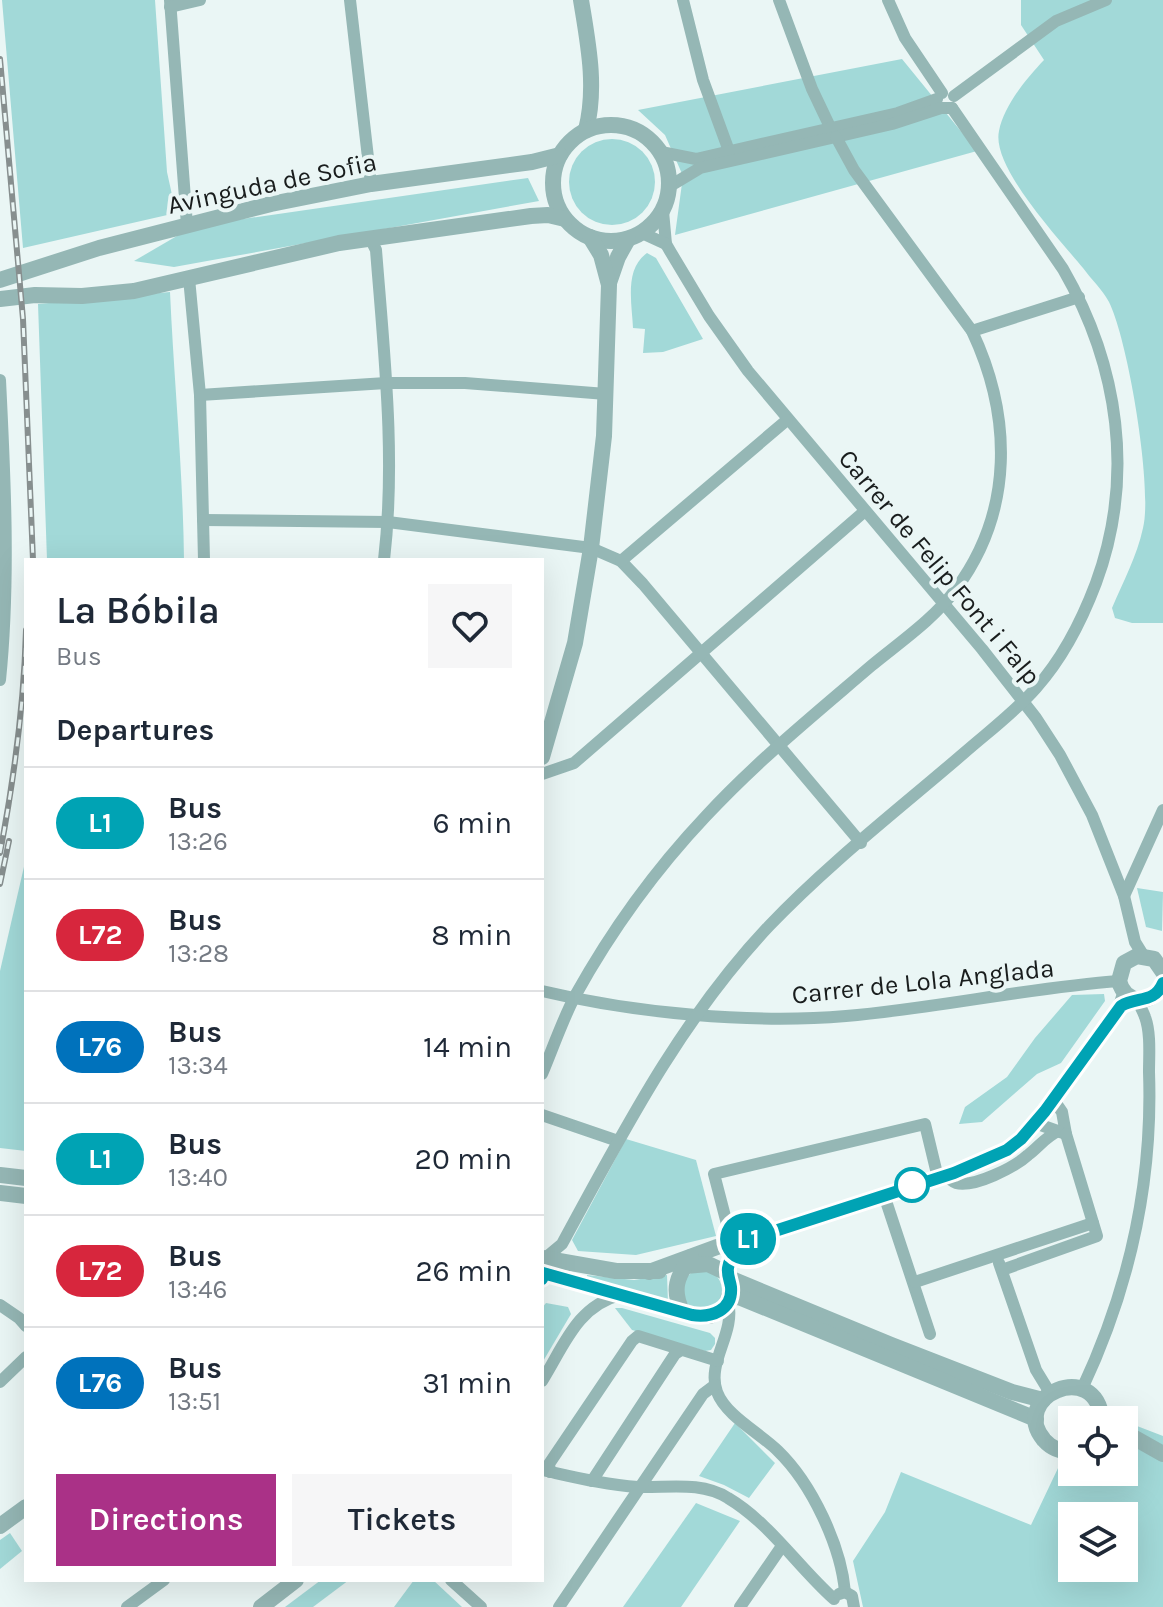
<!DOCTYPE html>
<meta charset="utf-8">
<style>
body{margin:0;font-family:Karla,sans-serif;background:#f6f6f7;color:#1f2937;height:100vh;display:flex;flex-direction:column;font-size:30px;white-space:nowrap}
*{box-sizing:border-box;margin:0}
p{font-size:26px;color:#747a83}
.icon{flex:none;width:44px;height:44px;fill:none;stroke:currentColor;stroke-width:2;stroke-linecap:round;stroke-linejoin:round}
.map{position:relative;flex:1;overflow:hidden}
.panel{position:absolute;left:24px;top:558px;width:520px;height:1024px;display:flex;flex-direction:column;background:#fff;border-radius:0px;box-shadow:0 8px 32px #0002}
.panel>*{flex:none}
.badge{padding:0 16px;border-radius:26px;font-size:28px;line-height:52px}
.fabs{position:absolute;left:1058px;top:1406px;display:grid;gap:16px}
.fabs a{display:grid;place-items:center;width:80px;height:80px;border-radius:0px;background:#fff;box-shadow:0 8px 32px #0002;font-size:40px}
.map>.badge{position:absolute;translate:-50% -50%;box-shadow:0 0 0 4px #fff}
h2{padding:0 32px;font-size:30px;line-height:72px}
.round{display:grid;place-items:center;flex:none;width:84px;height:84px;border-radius:0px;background:#f6f6f7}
.summary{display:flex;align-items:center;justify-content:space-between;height:136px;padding:0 32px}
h1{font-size:38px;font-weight:600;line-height:60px}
.button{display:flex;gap:16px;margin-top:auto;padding:16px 32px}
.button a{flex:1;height:92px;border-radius:0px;background:#aa3187;color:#fff;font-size:32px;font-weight:600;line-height:92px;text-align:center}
.button a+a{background:#f6f6f7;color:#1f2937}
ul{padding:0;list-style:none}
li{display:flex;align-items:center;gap:24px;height:112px;padding:0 32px;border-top:2px solid #e0e1e3}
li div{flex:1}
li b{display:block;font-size:30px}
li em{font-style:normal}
li .badge{min-width:88px;font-weight:700;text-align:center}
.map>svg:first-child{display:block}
.green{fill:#a2d9d8;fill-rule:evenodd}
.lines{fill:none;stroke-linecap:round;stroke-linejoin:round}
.minor{stroke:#95b7b5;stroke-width:12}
.tertiary{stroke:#95b7b5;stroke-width:16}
.rail-casing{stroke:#878f8f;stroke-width:6}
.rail{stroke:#eaf6f5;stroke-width:3;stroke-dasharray:9;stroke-linecap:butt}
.line-casing{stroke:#fff;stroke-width:18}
.line{stroke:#00a3b4;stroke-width:12}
.stop-dot{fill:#fff;stroke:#00a3b4;stroke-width:4}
.labels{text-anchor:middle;stroke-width:8;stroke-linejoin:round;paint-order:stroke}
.street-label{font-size:26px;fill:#191d1d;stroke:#eaf6f5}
</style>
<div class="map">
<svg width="1163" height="1607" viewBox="0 0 1163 1607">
<rect width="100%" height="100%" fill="#eaf6f5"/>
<g class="green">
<path d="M2,0H155L167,172L176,213L23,248Z"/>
<path d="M1021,0H1163V623H1132L1115,618L1112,608C1123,582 1137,556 1143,528C1153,488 1128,340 1109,302C1102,289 1091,279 1083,268C1060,240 991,167 999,131C1004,105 1027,78 1044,60L1021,25Z"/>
<path d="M902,59L977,151L675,235L683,176L665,135L638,110Z"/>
<circle cx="612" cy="182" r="43"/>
<path d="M528,178L539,201L174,267L134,261L194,226Z"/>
<path d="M647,253L656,258L703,339L663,352L643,353L645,329L633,328C632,304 624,269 647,253Z"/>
<path d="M170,292C174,381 183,471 184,560H47L38,304Z"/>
<path d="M26,858V1151L0,1148V971Z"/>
<path d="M1137,888L1163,892L1162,931L1146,927Z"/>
<path d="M1104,994L1105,1001L1061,1063L1037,1074L982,1122L959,1124L965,1107L1007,1077L1035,1038L1072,995Z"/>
<path d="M626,1139L696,1160L716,1236L636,1255L578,1251L572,1240Z"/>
<circle cx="702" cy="1290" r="20"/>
<path d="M587,1275L634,1280L667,1275L668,1303L587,1278Z"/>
<path d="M546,1303L568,1307L571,1314L542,1363V1308Z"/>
<path d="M615,1308H622L710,1333L715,1338V1344L711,1350L705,1351L632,1330Z"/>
<path d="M1124,1421L1163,1436V1607H863L853,1561L885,1512L901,1472L1031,1525L1059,1466L1072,1464V1472H1124ZM1072,1516H1124V1568H1072Z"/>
<path d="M735,1423L775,1463L749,1498L724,1485L699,1476Z"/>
<path d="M696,1503L740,1521L681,1607H623Z"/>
<path d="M10,1533L22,1551L0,1569V1540Z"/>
<path d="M321,1580H349L313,1607H285Z"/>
<path d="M414,1580H433L462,1607H394Z"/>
</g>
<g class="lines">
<g class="minor">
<path d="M170,0L187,225"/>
<path d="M350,0L371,184"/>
<path d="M683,0L703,80L729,151"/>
<path d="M779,0L812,89L831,129"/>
<path d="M888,0L905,38L942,93"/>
<path d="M170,7L200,0"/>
<path d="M954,96L1056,21L1106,0"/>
<path d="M661,152L696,159L898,113L937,99"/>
<path d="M670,186L700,168L892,124L941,108H952"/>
<path d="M663,211L666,244L670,251L709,316L748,371L982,649L1036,718L1060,755L1092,815L1124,896L1135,942L1143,955"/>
<path d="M642,233L666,244"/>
<path d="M370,238L376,250C384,353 396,458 384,560"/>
<path d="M189,278L200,395L204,560"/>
<path d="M972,331L1079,297"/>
<path d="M0,380C5,479 10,581 0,680"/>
<path d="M200,395L386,383H465L606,394"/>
<path d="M203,520L388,522L591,548L621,561L643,584L861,843"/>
<path d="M621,561L787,420"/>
<path d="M542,774L574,763L865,511"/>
<path d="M1124,896L1163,810"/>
<path d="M542,991C634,1013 751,1024 846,1016C937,1008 1027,988 1119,981"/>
<path d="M542,1074C553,1048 562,1021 575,996C611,931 655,870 706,816C757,761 815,714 871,666C900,642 934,619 956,589C1014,511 1012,416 972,331L854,170L836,137"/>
<path d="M542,1115L618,1141"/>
<path d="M1035,1123L1066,1134L1062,1112L1053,1099"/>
<path d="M945,1176C949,1178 952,1181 956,1183C974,1188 1015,1167 1028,1155C1039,1147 1046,1136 1059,1131"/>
<path d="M884,1195L930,1334"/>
<path d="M726,1245L727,1224L714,1174L925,1124L938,1178"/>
<path d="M544,1259L562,1244C623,1132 681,1019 769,926C829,863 899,809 964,753C988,732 1015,712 1036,688C1063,658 1082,620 1096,583C1135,477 1119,366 1063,269L952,108"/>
<path d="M999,1263L1036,1370L1050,1393"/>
<path d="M1002,1270L1097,1236L1066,1134"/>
<path d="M915,1282L1093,1223"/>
<path d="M728,1302C736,1333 706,1362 717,1392C726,1416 760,1433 778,1451C812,1484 841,1546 845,1592"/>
<path d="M0,1305L19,1318L26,1326"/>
<path d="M542,1381C564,1346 577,1306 620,1295"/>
<path d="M0,1382L26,1357"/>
<path d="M1082,1389C1129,1289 1153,1183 1149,1072C1149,1056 1151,1033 1145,1017C1143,1011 1140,1007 1138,1000"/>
<path d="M542,1470C574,1477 606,1485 638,1487C668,1488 701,1481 728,1498C770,1523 798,1567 834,1599"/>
<path d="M550,1472L549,1464L632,1341L638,1336L718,1361"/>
<path d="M592,1481L675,1354L681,1350"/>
<path d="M451,1580L481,1607"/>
<path d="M839,1594L845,1592L852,1596L854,1607"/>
<path d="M127,1607L164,1580"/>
<path d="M559,1607L703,1394L715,1385"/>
<path d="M740,1607L782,1546"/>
</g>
<g class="tertiary">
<path d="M581,0C588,43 597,87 586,130"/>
<circle cx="611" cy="183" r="58"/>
<path d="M0,280L99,248L271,204L371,184L532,162L560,155"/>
<path d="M609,283L618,257L628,239"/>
<path d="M0,299L35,295L82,296L134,291L339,243L531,216L548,215L565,219"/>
<path d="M542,757L575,643L591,548L604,436L609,285L601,255L590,237"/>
<path d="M1163,972L1154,959L1137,956L1124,963L1119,981C1125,1005 1154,1006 1163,983"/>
<path d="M0,1175L26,1178"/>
<path d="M0,1193L26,1196"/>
<path d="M542,1258L616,1271H659"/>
<path d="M649,1272L717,1247L750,1239L954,1173L1007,1150L1021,1139L1045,1111L1121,1006L1125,994"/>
<path d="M542,1273L692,1315L710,1316L725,1308L731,1290L727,1273L708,1264L686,1266"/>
<path d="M729,1278L891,1345L1012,1392L1043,1400"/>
<path d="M730,1298L739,1297L1036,1419"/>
<path d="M683,1313C671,1290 677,1276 691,1257"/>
<path d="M1124,1432L1163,1454"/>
<path d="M1072,1452C1061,1452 1052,1449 1044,1440C1008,1397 1096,1357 1102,1420"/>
<path d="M0,1526L26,1507"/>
<path d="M261,1607L296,1580"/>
</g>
<g class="rail-casing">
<g id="rail">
<path d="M0,59L23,319L33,560"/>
<path d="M0,853C14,779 24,706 26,630"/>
<path d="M0,884L9,841"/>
</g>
</g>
<use href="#rail" class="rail"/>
</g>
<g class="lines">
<g class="line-casing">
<path id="line" d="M542,1279L543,1273L692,1315C712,1318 733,1310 731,1287C730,1280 727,1275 728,1268C730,1255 739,1246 750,1239L954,1173L1007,1150L1021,1139L1045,1111L1121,1006C1137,996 1154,1004 1163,983"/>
</g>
<use href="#line" class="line"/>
</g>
<circle class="stop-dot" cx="912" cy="1185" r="16"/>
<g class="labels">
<g class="street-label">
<text transform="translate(272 183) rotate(-12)" y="9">Avinguda de Sofia</text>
<text transform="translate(940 567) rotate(50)" y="9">Carrer de Felip Font i Falp</text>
<text transform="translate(923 981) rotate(-6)" y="9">Carrer de Lola Anglada</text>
</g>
</g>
</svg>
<div class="fabs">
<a><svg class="icon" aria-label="locate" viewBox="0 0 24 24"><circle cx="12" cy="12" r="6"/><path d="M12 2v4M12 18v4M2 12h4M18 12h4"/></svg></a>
<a><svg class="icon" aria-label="layers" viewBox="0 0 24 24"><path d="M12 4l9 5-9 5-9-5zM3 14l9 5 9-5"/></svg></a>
</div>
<b class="badge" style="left:748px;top:1239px;background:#00a3b4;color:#fff">L1</b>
<section class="panel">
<div class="summary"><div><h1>La Bóbila</h1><p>Bus</p></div><a class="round"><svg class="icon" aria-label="heart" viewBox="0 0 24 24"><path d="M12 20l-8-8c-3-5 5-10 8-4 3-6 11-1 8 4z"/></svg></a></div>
<h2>Departures</h2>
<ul>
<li><span class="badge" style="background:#00a3b4;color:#fff">L1</span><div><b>Bus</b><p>13:26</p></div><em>6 min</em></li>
<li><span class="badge" style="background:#d7263d;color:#fff">L72</span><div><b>Bus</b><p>13:28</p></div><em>8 min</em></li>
<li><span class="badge" style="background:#0072bc;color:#fff">L76</span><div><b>Bus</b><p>13:34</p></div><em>14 min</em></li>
<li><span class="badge" style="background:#00a3b4;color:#fff">L1</span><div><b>Bus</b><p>13:40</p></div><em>20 min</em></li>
<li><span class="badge" style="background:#d7263d;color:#fff">L72</span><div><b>Bus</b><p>13:46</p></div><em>26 min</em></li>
<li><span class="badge" style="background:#0072bc;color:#fff">L76</span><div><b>Bus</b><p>13:51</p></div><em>31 min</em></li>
</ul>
<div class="button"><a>Directions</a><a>Tickets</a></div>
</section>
</div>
